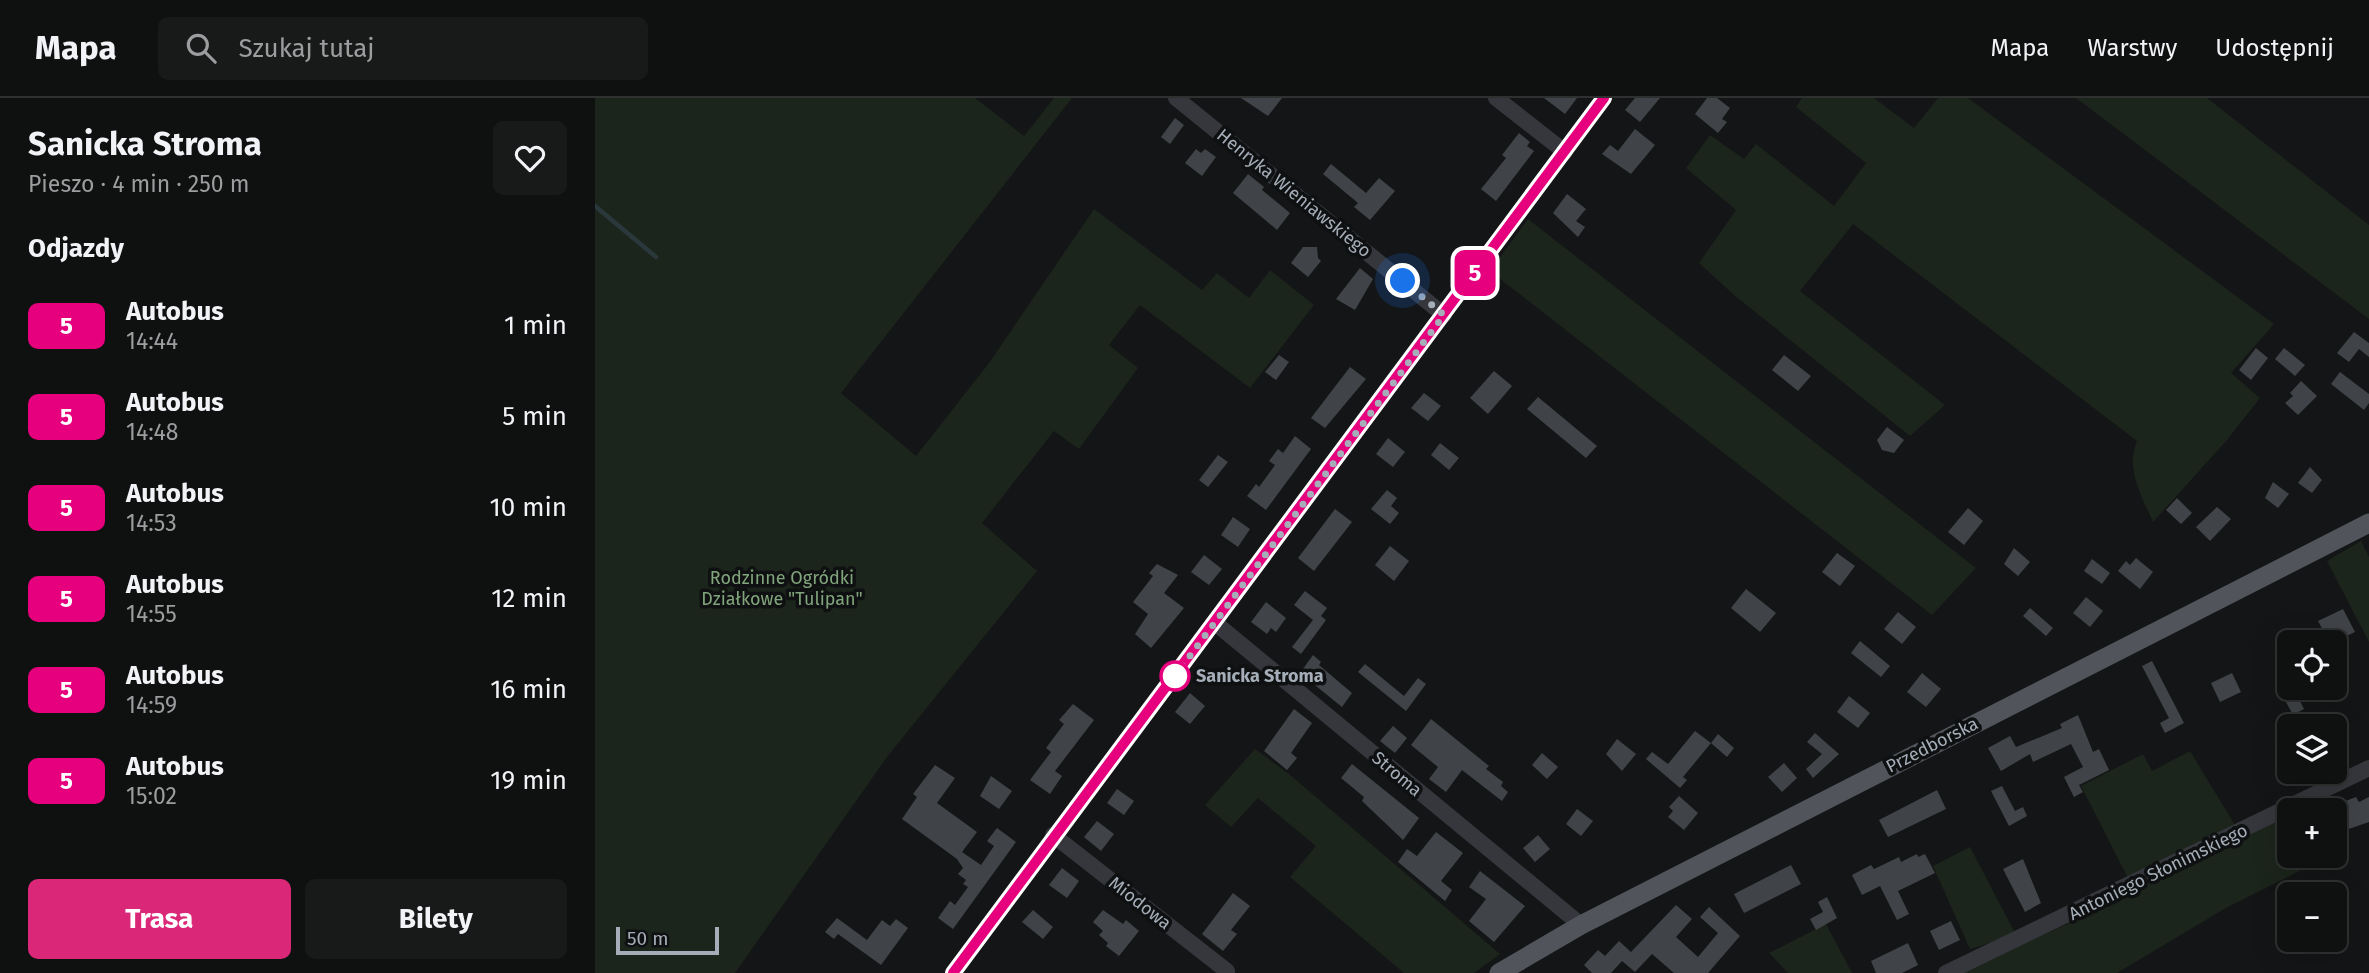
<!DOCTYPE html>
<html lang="pl">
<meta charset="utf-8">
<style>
body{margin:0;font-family:"Fira Sans",sans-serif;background:#181919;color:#f1f3f6;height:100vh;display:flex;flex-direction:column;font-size:26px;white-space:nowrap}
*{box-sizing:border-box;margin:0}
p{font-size:23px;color:#9b9d9f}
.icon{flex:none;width:38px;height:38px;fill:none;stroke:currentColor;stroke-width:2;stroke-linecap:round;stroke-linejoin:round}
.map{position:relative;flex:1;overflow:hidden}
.side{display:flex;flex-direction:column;background:#0f1010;width:595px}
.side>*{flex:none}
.badge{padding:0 14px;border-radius:10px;font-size:24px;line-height:46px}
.buttons{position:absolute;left:1682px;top:532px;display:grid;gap:14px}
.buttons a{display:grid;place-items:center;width:70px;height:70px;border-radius:10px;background:#0f1010;box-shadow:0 7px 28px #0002,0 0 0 2px #2f3030;font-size:35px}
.scale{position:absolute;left:21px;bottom:18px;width:103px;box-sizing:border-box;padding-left:7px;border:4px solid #a5aeb8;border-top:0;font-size:19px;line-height:24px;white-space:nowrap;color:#a5aeb8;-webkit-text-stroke:5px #0f1011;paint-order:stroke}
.you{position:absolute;width:35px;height:35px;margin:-18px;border:5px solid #fff;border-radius:50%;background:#1a73e8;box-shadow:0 0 0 10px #1a73e833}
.map>.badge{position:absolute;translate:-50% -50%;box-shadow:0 0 0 4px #fff}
h2{padding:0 28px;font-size:26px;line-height:63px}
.round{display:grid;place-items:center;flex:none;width:74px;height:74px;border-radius:10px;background:#181919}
.headline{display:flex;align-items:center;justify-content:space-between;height:119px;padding:0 28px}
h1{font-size:33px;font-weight:700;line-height:52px}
.primary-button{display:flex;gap:14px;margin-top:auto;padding:14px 28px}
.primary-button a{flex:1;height:80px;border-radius:10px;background:#db2777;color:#fff;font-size:28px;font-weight:700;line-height:80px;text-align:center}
.primary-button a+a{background:#181919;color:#f1f3f6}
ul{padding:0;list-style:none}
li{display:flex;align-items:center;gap:21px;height:91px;padding:0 28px}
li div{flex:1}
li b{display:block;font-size:26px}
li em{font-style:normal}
li .badge{min-width:77px;font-weight:700;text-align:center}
header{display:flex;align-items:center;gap:42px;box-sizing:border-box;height:98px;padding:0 35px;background:#0f1010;border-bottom:2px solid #2f3030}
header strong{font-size:33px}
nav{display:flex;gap:38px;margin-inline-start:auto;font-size:24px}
.search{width:490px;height:63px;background:#181919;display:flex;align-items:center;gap:18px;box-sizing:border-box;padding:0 24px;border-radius:10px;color:#9b9d9f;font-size:26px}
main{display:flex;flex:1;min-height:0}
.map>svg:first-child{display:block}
.green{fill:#1c251c}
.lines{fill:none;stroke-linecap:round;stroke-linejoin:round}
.stream{stroke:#2a373b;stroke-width:4.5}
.building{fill:#404347}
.minor{stroke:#35373c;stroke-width:16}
.major{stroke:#51555b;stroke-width:19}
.line-casing{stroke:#fff;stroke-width:16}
.line{stroke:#e6007e;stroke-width:10}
.walk{stroke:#a5aeb8;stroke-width:7;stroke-dasharray:0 12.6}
.stop-dot{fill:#fff;stroke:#e6007e;stroke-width:3.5}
.labels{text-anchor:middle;stroke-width:7;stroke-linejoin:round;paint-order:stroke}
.street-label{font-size:18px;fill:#a5aeb8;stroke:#0f1011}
.park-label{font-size:18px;fill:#80a47b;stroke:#0f1011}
.stop-label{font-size:18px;font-weight:bold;fill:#a5aeb8;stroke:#0f1011;text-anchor:start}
</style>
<header>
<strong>Mapa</strong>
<div class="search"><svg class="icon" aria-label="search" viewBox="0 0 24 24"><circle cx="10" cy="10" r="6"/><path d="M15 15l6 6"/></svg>Szukaj tutaj</div>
<nav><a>Mapa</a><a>Warstwy</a><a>Udostępnij</a></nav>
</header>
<main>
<section class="side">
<div class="headline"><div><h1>Sanicka Stroma</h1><p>Pieszo · 4 min · 250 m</p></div><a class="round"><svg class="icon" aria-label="heart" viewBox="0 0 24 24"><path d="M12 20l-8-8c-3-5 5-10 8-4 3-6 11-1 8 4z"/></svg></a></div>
<h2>Odjazdy</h2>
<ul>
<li><span class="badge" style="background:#e6007e;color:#fff">5</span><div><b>Autobus</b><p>14:44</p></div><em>1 min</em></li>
<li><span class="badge" style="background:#e6007e;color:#fff">5</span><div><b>Autobus</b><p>14:48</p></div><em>5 min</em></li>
<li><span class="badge" style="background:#e6007e;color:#fff">5</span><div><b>Autobus</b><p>14:53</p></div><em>10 min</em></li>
<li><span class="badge" style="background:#e6007e;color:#fff">5</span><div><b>Autobus</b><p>14:55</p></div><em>12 min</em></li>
<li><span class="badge" style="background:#e6007e;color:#fff">5</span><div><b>Autobus</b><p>14:59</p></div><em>16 min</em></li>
<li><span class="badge" style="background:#e6007e;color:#fff">5</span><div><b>Autobus</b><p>15:02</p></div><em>19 min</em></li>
</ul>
<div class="primary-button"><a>Trasa</a><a>Bilety</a></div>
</section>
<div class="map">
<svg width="1774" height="875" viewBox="0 0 1774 875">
<rect width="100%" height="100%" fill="#141516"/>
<g class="green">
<path d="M0,0H380L429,38L459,0H477L246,295L321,358L394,265L499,111L607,192L622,175L654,200L675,172L719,207L655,290L545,207L514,247L543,270L484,351L459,333L387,425L442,473L292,659L140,875H0Z"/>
<path d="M1207,0H1279L1319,30L1343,0H1373L1679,226L1636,275L1665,300L1632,342L1558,424C1547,399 1530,370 1542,343L1258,126L1205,193L1350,307L1315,338L1139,197L1104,165L1141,112L1091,70L1115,37L1149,61L1161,46L1239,108L1271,65L1201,9Z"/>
<path d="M1481,0H1612L1774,127V221Z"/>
<path d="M933,121L1381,470L1337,517L895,173Z"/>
<path d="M1766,443L1774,459V544L1732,463Z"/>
<path d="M660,651L694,676L905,856L879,875H809L695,779L721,748L663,700L636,729L610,707Z"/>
<path d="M1595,653L1641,729L1533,780L1486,688L1548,656L1557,673Z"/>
<path d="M1694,716V758H1734L1631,810L1522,875H1364L1510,809L1569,775Z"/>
<path d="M1375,749L1421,837L1375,851L1338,768Z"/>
<path d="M1231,826L1257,875H1193L1174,855Z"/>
</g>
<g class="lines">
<path class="stream" d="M0,108L61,159"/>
</g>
<g class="building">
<path d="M646,0H687L673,18Z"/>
<path d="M949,0H982L970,16Z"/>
<path d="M1040,0H1065L1045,24L1030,12Z"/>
<path d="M1112,0H1122L1135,10L1127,21L1132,24L1123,35L1100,16Z"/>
<path d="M580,20L589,27L575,46L566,39Z"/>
<path d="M1040,31L1060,47L1036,76L1007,56L1015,47L1023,53Z"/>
<path d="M924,35L935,44L932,48L939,53L901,103L886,91L911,60L907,57Z"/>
<path d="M601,51L606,55L610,51L621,59L607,78L590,65Z"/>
<path d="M736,66L771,95L784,80L800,93L775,122L759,109L763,105L728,76Z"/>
<path d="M653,76L669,89L667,92L695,115L682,132L638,95Z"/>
<path d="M972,96L991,111L981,123L990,129L983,139L958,115Z"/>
<path d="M708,149H722L723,160L726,163L713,179L696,165Z"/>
<path d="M765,170L778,181L760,212L741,201Z"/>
<path d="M1759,234L1774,245V259L1764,251L1754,264L1742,255Z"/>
<path d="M1661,250L1673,260L1656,282L1644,272Z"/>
<path d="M1689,250L1710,267L1700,278L1680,261Z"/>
<path d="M684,257L694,264L681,282L670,274Z"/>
<path d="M1189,257L1216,278L1203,293L1177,272Z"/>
<path d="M755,269L771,281L730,330L716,320Z"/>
<path d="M899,273L917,288L893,316L875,300Z"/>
<path d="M1745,274L1774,296V305L1769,312L1736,286Z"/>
<path d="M1706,283L1722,298L1703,317L1690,305L1698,298L1695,295Z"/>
<path d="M829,295L846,308L833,323L816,310Z"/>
<path d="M943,299L1002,348L991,360L932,311Z"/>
<path d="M1292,329L1309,342L1299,355L1287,352L1282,342Z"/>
<path d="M700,338L716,351L671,412L652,398L661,386L664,389L680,367L674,363L683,351L688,355Z"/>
<path d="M793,340L810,354L798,369L781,356Z"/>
<path d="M845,345L864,360L854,372L836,357Z"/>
<path d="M623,357L633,364L613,389L604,382Z"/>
<path d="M1715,369L1727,382L1717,395L1703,385Z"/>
<path d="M1678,384L1694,396L1683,410L1670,400Z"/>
<path d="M792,392L802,400L796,408L804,415L795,426L776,411Z"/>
<path d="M1582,400L1597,415L1586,426L1571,412Z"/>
<path d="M1622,409L1636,421L1615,443L1601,429Z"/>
<path d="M1373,410L1388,423L1369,447L1353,434Z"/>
<path d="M740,411L757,424L719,473L703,460Z"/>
<path d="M638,419L655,431L643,449L626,437Z"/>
<path d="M795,448L814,463L799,483L780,467Z"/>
<path d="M1419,450L1435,464L1423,478L1409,466Z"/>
<path d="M1242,455L1260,468L1245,488L1227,474Z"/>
<path d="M609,457L627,471L614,487L596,474Z"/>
<path d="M1541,460L1558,474L1545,491L1523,473L1531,463L1535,467Z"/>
<path d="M1497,461L1515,475L1507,486L1489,473Z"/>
<path d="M562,466L583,477L569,495L589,510L556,550L540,536L553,516L538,504L558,478L554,475Z"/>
<path d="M1151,491L1181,515L1165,534L1136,510Z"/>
<path d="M710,493L732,510L726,518L731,522L706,556L697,549L718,522L699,507Z"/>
<path d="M1491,499L1508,513L1495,529L1478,515Z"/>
<path d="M671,504L691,520L681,534L676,530L672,536L656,524Z"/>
<path d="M1435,510L1458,530L1451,538L1428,518Z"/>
<path d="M1748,511L1760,534L1739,544L1735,536L1731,538L1723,523Z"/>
<path d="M1303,514L1321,529L1307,546L1289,531Z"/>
<path d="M1265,543L1295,568L1286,579L1256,555Z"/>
<path d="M718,557L726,564L724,567L757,595L747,609L705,575Z"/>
<path d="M1557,563L1589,625L1570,635L1565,625L1574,620L1547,568Z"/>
<path d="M770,566L809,598L823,580L831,586L811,613L763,574Z"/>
<path d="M1327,575L1346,591L1331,609L1312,594Z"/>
<path d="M1637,575L1646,594L1625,604L1616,585Z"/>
<path d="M1694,589L1698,590L1709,611L1698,617L1685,593Z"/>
<path d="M595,595L610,608L595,626L580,614Z"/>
<path d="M1254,598L1275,615L1263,630L1242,614Z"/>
<path d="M478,606L499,622L460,673L467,678L455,696L435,682L456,654L451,650L469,626L464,622Z"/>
<path d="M699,611L717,625L696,655L702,660L692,672L669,653Z"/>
<path d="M1483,617L1498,654L1504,651L1514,672L1484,687L1488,694L1479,699L1469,679L1488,669L1476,646L1438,664L1435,656L1406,673L1393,650L1415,638L1421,649L1467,630L1465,626Z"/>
<path d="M836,621L894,668L891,671L908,684L906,688L913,694L907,703L867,672L851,694L834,681L843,669L816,647Z"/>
<path d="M798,628L812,640L800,655L785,643Z"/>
<path d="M1100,633L1116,645L1123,636L1139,650L1132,659L1116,645L1088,679L1092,682L1085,690L1051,661L1057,654L1073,666Z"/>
<path d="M1220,635L1244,656L1218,680L1211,671L1227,656L1212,644Z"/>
<path d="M1022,641L1041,656L1027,673L1011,656Z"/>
<path d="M947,655L963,669L952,681L937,667Z"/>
<path d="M1189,665L1202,680L1187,694L1173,679Z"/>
<path d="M757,666L824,720L808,742L767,703L769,699L746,680Z"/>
<path d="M340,667L360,680L342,705L382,734L367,754L386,767L399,748L392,743L402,730L421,744L358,831L343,820L355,803L360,807L373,789L368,786L371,782L363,776L368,770L362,761L307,721L322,699L318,696Z"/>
<path d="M396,678L417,693L404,711L385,698Z"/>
<path d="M1407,688L1420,713L1428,709L1432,718L1414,728L1396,693Z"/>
<path d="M522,691L539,703L529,717L512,705Z"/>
<path d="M1342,692L1351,711L1293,739L1284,722Z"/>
<path d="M1084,698L1103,715L1089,732L1073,719L1078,713L1074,709Z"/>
<path d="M1761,699L1764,704L1774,699V724L1745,734L1740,727V716L1751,710L1748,704Z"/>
<path d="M982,711L998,723L986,738L971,726Z"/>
<path d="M502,723L519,736L506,753L489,739Z"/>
<path d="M841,734L868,755L846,783L857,792L850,803L803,764L812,751L822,758Z"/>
<path d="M943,737L955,751L940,764L928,750Z"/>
<path d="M1322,756L1323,759L1330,756L1340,775L1303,793L1314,816L1302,822L1285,788L1267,797L1257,777L1276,767L1279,771L1304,759L1306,764Z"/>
<path d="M1428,761L1446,805L1430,814L1408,771Z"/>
<path d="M1196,767L1206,786L1149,815L1139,796Z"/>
<path d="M467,770L484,783L472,800L454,787Z"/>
<path d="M885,773L930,808L899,844L874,823L891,801L874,789Z"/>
<path d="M638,795L655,808L636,832L642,836L628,853L607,836Z"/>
<path d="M1232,799L1242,820L1221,832L1215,821L1228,814L1223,804Z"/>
<path d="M1081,807L1097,821L1081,839L1103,859L1123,835L1105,819L1114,809L1145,838L1113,875H1079L1057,856L1040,874L1027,863L1016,875H997L989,867L1003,852L1010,858L1024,843L1036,854Z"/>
<path d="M438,812L458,829L448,841L427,824Z"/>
<path d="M508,812L528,826L531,822L544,833L524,858L511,848L513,845L504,837L508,833L498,824Z"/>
<path d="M242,820L272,842L287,822L295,828L301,821L313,830L286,867L243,836L239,841L230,834Z"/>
<path d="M1356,823L1365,842L1344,852L1335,833Z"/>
<path d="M1313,845L1323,867L1307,875H1281L1276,863Z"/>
</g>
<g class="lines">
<g class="minor">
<path d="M581,0L849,217"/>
<path d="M901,0L970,54"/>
<path d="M619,524L986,827"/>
<path d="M458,737L632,873"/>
<path d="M358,875L1009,0"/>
<path d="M1351,875L1774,670"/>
</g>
<path class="major" d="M904,875L986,827L1774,425"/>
</g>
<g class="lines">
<g class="line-casing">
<path id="line" d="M358,875L1009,0"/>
</g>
<use href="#line" class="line"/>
<path class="walk" d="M580,578L849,217L808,183"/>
</g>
<circle class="stop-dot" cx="580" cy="578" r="14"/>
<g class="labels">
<g class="street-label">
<text transform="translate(699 95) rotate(39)" y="6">Henryka Wieniawskiego</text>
<text transform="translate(1337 647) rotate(-27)" y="6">Przedborska</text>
<text transform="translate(802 676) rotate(40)" y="6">Stroma</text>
<text transform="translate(1563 774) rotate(-26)" y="6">Antoniego Słonimskiego</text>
<text transform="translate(545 805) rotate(38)" y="6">Miodowa</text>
</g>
<g class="park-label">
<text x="187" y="486">Rodzinne Ogródki<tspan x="187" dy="21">Działkowe "Tulipan"</tspan></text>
</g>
<g class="stop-label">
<text x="601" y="584">Sanicka Stroma</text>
</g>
</g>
</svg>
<div class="buttons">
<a><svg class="icon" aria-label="locate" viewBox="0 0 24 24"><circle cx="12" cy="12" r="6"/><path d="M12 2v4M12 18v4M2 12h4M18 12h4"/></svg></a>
<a><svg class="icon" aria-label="layers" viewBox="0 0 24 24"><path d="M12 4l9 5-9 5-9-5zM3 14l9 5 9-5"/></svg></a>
<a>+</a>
<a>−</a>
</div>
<div class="scale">50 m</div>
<div class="you" style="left:808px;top:183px"></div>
<b class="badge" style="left:880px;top:175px;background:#e6007e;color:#fff">5</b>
</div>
</main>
